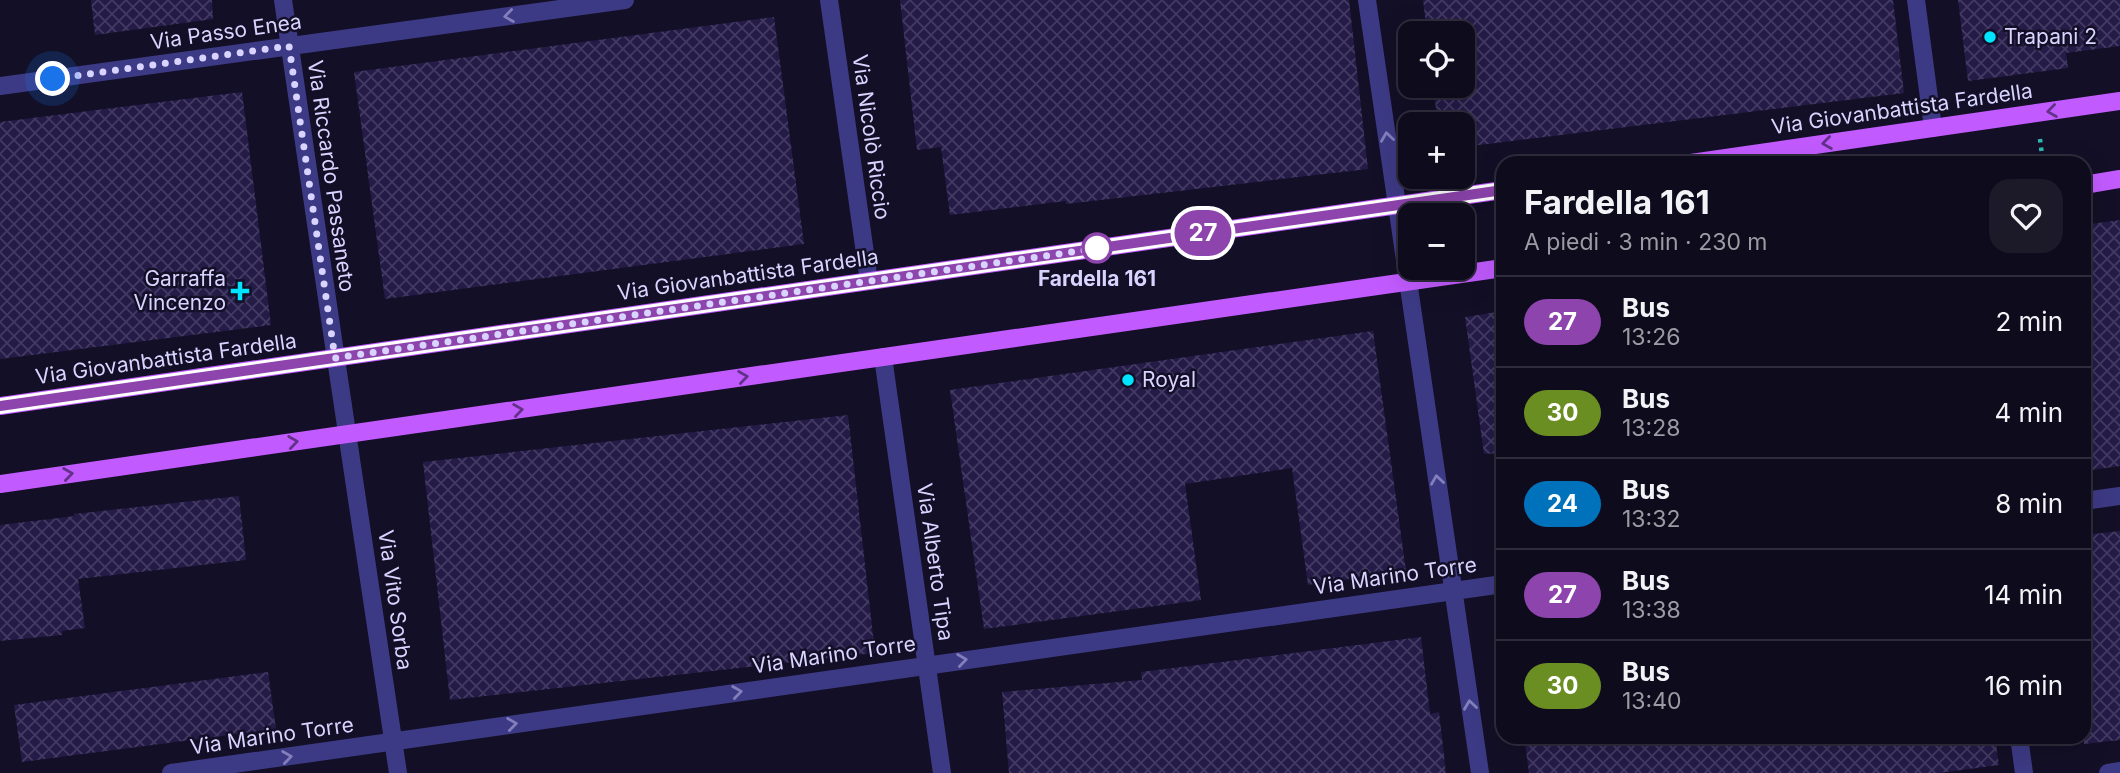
<!DOCTYPE html>
<html lang="it">
<meta charset="utf-8">
<style>
body{margin:0;font-family:Inter,sans-serif;background:#1c1929;color:#f1f3f6;height:100vh;display:flex;flex-direction:column;font-size:26px;white-space:nowrap}
*{box-sizing:border-box;margin:0}
p{font-size:23px;color:#9b9ba3}
.icon{flex:none;width:38px;height:38px;fill:none;stroke:currentColor;stroke-width:2;stroke-linecap:round;stroke-linejoin:round}
.map{position:relative;flex:1;overflow:hidden}
.drawer{position:absolute;left:1496px;top:156px;width:595px;height:588px;display:flex;flex-direction:column;background:#0e0b1c;border-radius:21px;box-shadow:0 7px 28px #0002,0 0 0 2px #2e2b3b}
.drawer>*{flex:none}
.badge{padding:0 14px;border-radius:23px;font-size:24px;line-height:46px}
.tools{position:absolute;left:1398px;top:21px;display:grid;gap:14px}
.tools a{display:grid;place-items:center;width:77px;height:77px;border-radius:14px;background:#0e0b1c;box-shadow:0 7px 28px #0002,0 0 0 2px #2e2b3b;font-size:35px}
.you{position:absolute;width:35px;height:35px;margin:-18px;border:5px solid #fff;border-radius:50%;background:#1a73e8;box-shadow:0 0 0 10px #1a73e833}
.map>.badge{position:absolute;translate:-50% -50%;box-shadow:0 0 0 4px #fff}
.round{display:grid;place-items:center;flex:none;width:74px;height:74px;border-radius:21px;background:#1c1929}
.headline{display:flex;align-items:center;justify-content:space-between;height:119px;padding:0 28px}
h1{font-size:33px;font-weight:700;line-height:52px}
ul{padding:0;list-style:none}
li{display:flex;align-items:center;gap:21px;height:91px;padding:0 28px;border-top:2px solid #2e2b3b}
li div{flex:1}
li b{display:block;font-size:26px}
li em{font-style:normal}
li .badge{min-width:77px;font-weight:700;text-align:center}
.map>svg:first-child{display:block}
.building{fill:url(#building-cross-hatch)}
.lines{fill:none;stroke-linecap:round;stroke-linejoin:round}
.path{stroke:#2fb8b0;stroke-width:4.5;stroke-dasharray:3.5 5;stroke-linecap:butt}
.minor{stroke:#3d3a85;stroke-width:18}
.major{stroke:#c25bff;stroke-width:18}
.oneway{stroke:#837fbc}
.oneway2{stroke:#623188}
.line-casing{stroke:#fff;stroke-width:16}
.line{stroke:#8e44ad;stroke-width:10}
.walk{stroke:#d9d4ff;stroke-width:7;stroke-dasharray:0 12.6}
.poi-dot{fill:#00e5ff;stroke:#130f26;stroke-width:2.5}
.stop-dot{fill:#fff;stroke:#8e44ad;stroke-width:3.5}
.labels{text-anchor:middle;stroke-width:5;stroke-linejoin:round;paint-order:stroke}
.street-label{font-size:21px;fill:#d9d4ff;stroke:#130f26}
.poi-label{font-size:21px;fill:#d9d4ff;stroke:#130f26;text-anchor:start}
.stop-label{font-size:21px;font-weight:bold;fill:#d9d4ff;stroke:#130f26}
</style>
<div class="map">
<svg width="2120" height="773" viewBox="0 0 2120 773">
<defs>
<pattern id="building-cross-hatch" width="8" height="8" patternUnits="userSpaceOnUse" patternTransform="scale(1.75)"><rect width="8" height="8" fill="#241b47"/><path d="M0 0l8 8M0 8l8-8" fill="none" stroke="#433b63"/></pattern>
</defs>
<rect width="100%" height="100%" fill="#130f26"/>
<g class="building">
<path d="M91,0H212L213,19L95,35Z"/>
<path d="M900,0H1349L1368,169L1066,204V201L950,215L941,147L917,150Z"/>
<path d="M1423,0H1893L1904,93L1463,147V124H1438L1433,86H1463V33H1427Z"/>
<path d="M1958,0H2120V46L2066,53L2068,68L1968,81Z"/>
<path d="M774,17L804,244L385,299L354,72Z"/>
<path d="M242,92L271,325L0,359V122Z"/>
<path d="M2120,220V466L2084,471V225Z"/>
<path d="M1503,311V453L1484,454L1465,317Z"/>
<path d="M1373,331L1406,571L1308,585L1292,468L1185,484L1201,600L984,629L950,390Z"/>
<path d="M848,415L875,653L450,700L423,462Z"/>
<path d="M239,496L246,560L78,579L85,628L62,631V635L0,641V525L75,516L74,514Z"/>
<path d="M2120,531V740L2084,744V535Z"/>
<path d="M1421,637L1430,714L1439,712L1446,773H1009L1002,692L1142,680L1141,672Z"/>
<path d="M268,672L276,729L22,762L14,705Z"/>
<path d="M1524,737H1995L1999,765L1939,773H1529Z"/>
</g>
<g class="lines">
<path class="path" d="M2040,139L2043,163"/>
<g class="minor">
<path d="M283,0C320,258 360,515 398,773"/>
<path d="M829,0L869,281"/>
<path d="M1367,0L1480,773"/>
<path d="M1916,0L1933,128"/>
<path d="M0,86L625,0"/>
<path d="M883,357L942,773"/>
<path d="M2084,501L2120,496"/>
<path d="M2019,737L2024,773"/>
<path d="M171,773L1503,584"/>
<path d="M2108,773L2120,771"/>
</g>
<g class="major">
<path d="M1691,163L2120,101"/>
<path d="M2084,185L2120,179"/>
<path d="M0,406L1503,190"/>
<path d="M0,484L1503,268"/>
</g>
</g>
<defs><path id="oneway-chevron" d="M-2-3.5L2.5 0L-2 3.5" fill="none" stroke-width="1.6" stroke-linecap="round" stroke-linejoin="round" transform="scale(1.75)"/></defs>
<g class="oneway">
<use href="#oneway-chevron" transform="translate(509 16) rotate(172)"/>
<use href="#oneway-chevron" transform="translate(1387 137) rotate(-98)"/>
<use href="#oneway-chevron" transform="translate(1437 480) rotate(-98)"/>
<use href="#oneway-chevron" transform="translate(962 660) rotate(-8)"/>
<use href="#oneway-chevron" transform="translate(737 692) rotate(-8)"/>
<use href="#oneway-chevron" transform="translate(1470 705) rotate(-98)"/>
<use href="#oneway-chevron" transform="translate(512 724) rotate(-8)"/>
<use href="#oneway-chevron" transform="translate(287 757) rotate(-8)"/>
</g>
<g class="oneway2">
<use href="#oneway-chevron" transform="translate(2052 111) rotate(172)"/>
<use href="#oneway-chevron" transform="translate(1827 143) rotate(172)"/>
<use href="#oneway-chevron" transform="translate(743 377) rotate(-8)"/>
<use href="#oneway-chevron" transform="translate(518 410) rotate(-8)"/>
<use href="#oneway-chevron" transform="translate(293 442) rotate(-8)"/>
<use href="#oneway-chevron" transform="translate(68 474) rotate(-8)"/>
</g>
<g class="lines">
<g class="line-casing">
<path id="line" d="M0,406L1503,190"/>
</g>
<use href="#line" class="line"/>
<path class="walk" d="M53,79L289,46L335,358L1107,247L1097,248"/>
</g>
<g class="poi-dot">
<circle cx="1990" cy="37" r="7"/>
<path d="M236.5 280.5h7v7h7v7h-7v7h-7v-7h-7v-7h7z"/>
<circle cx="1128" cy="380" r="7"/>
</g>
<circle class="stop-dot" cx="1097" cy="248" r="14"/>
<g class="labels">
<g class="street-label">
<text transform="translate(226 32) rotate(-8)" y="7">Via Passo Enea</text>
<text transform="translate(1902 109) rotate(-8)" y="7">Via Giovanbattista Fardella</text>
<text transform="translate(871 137) rotate(82)" y="7">Via Nicolò Riccio</text>
<text transform="translate(331 176) rotate(82)" y="7">Via Riccardo Passaneto</text>
<text transform="translate(748 275) rotate(-8)" y="7">Via Giovanbattista Fardella</text>
<text transform="translate(166 359) rotate(-8)" y="7">Via Giovanbattista Fardella</text>
<text transform="translate(935 562) rotate(82)" y="7">Via Alberto Tipa</text>
<text transform="translate(1395 576) rotate(-8)" y="7">Via Marino Torre</text>
<text transform="translate(395 600) rotate(82)" y="7">Via Vito Sorba</text>
<text transform="translate(834 655) rotate(-8)" y="7">Via Marino Torre</text>
<text transform="translate(272 736) rotate(-8)" y="7">Via Marino Torre</text>
</g>
<g class="poi-label">
<text x="2004" y="44">Trapani 2</text>
<text x="226" y="286" text-anchor="end">Garraffa<tspan x="226" dy="24">Vincenzo</tspan></text>
<text x="1142" y="387">Royal</text>
</g>
<g class="stop-label">
<text x="1097" y="286">Fardella 161</text>
</g>
</g>
</svg>
<div class="tools">
<a><svg class="icon" aria-label="locate" viewBox="0 0 24 24"><circle cx="12" cy="12" r="6"/><path d="M12 2v4M12 18v4M2 12h4M18 12h4"/></svg></a>
<a>+</a>
<a>−</a>
</div>
<div class="you" style="left:53px;top:79px"></div>
<b class="badge" style="left:1203px;top:233px;background:#8e44ad;color:#fff">27</b>
<section class="drawer">
<div class="headline"><div><h1>Fardella 161</h1><p>A piedi · 3 min · 230 m</p></div><a class="round"><svg class="icon" aria-label="heart" viewBox="0 0 24 24"><path d="M12 20l-8-8c-3-5 5-10 8-4 3-6 11-1 8 4z"/></svg></a></div>
<ul>
<li><span class="badge" style="background:#8e44ad;color:#fff">27</span><div><b>Bus</b><p>13:26</p></div><em>2 min</em></li>
<li><span class="badge" style="background:#6b8e23;color:#fff">30</span><div><b>Bus</b><p>13:28</p></div><em>4 min</em></li>
<li><span class="badge" style="background:#0072bc;color:#fff">24</span><div><b>Bus</b><p>13:32</p></div><em>8 min</em></li>
<li><span class="badge" style="background:#8e44ad;color:#fff">27</span><div><b>Bus</b><p>13:38</p></div><em>14 min</em></li>
<li><span class="badge" style="background:#6b8e23;color:#fff">30</span><div><b>Bus</b><p>13:40</p></div><em>16 min</em></li>
</ul>
</section>
</div>
